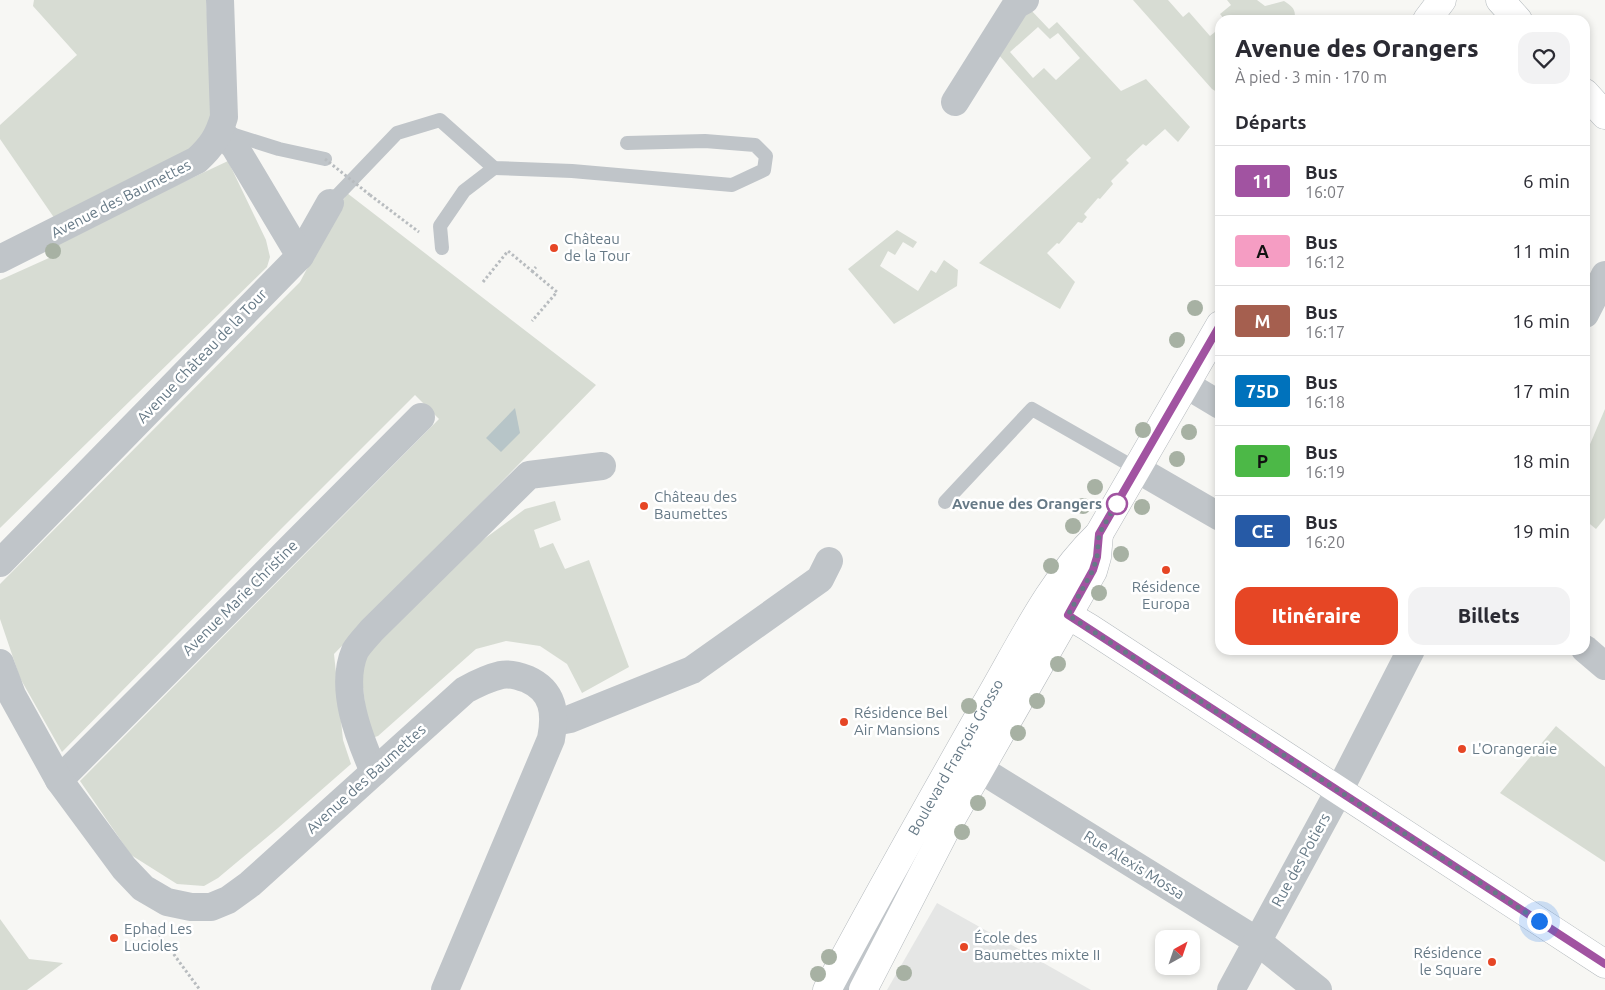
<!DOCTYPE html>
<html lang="fr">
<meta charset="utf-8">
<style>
body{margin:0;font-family:Ubuntu,sans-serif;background:#f2f2f3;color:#2b2b33;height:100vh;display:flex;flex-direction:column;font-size:19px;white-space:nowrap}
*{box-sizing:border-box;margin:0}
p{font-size:16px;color:#7c7c81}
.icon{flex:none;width:28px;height:28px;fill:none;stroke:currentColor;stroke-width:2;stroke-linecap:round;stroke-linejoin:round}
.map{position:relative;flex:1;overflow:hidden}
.drawer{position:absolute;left:1215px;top:15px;width:375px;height:640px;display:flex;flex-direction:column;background:#fff;border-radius:15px;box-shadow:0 2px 8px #0003}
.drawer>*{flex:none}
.badge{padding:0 10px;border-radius:4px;font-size:18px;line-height:32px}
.needle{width:32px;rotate:40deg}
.controls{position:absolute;left:1155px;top:930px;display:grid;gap:10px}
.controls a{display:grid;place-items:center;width:45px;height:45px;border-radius:10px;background:#fff;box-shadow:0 2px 8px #0003;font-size:25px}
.you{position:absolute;width:25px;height:25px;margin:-12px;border:4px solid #fff;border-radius:50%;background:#1a73e8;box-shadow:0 0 0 8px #1a73e833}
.map>.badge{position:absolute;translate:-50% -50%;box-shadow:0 0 0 2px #fff}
h2{padding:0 20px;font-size:19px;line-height:45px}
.round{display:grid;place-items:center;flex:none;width:52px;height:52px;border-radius:15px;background:#f2f2f3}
.headline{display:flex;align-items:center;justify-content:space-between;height:85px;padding:0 20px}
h1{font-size:24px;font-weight:800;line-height:38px}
.cta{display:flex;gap:10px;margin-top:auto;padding:10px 20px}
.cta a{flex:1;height:58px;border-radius:15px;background:#e64625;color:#fff;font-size:20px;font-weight:800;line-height:58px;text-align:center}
.cta a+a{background:#f2f2f3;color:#2b2b33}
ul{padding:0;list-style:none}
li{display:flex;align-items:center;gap:15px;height:70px;padding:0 20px;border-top:1px solid #e1e1e2}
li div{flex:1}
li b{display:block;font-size:19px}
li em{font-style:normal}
li .badge{min-width:55px;font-weight:700;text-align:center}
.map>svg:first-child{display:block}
.built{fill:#e5e6e5}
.green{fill:#d7dcd3;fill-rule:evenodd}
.water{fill:#b7c5c8}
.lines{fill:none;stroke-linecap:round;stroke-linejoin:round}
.secondary-casing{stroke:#b3b9bd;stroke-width:29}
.primary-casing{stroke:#b4b9bd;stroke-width:29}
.path{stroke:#b8bcbf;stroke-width:3;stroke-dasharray:2.5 2.5;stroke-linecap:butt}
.service{stroke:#c0c5c9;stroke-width:14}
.minor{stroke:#c0c5c9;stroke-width:28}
.tertiary{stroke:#c0c5c9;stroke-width:28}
.secondary{stroke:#fff;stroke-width:28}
.primary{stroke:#fff;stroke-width:28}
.path-bridge{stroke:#b8bcbf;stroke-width:3;stroke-dasharray:2.5 2.5;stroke-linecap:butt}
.tree{fill:#a7b1a3}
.line-casing{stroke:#fff;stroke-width:11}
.line{stroke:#a153a1;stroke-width:8}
.walk{stroke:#667986;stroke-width:5;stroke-dasharray:0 9}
.poi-dot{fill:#e64625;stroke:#fff;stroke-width:2}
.stop-dot{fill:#fff;stroke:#a153a1;stroke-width:2.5}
.labels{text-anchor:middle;stroke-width:5;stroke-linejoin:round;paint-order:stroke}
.street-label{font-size:15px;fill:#667986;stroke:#fff}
.poi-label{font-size:15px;fill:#667986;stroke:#fff;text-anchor:start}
.stop-label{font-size:15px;font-weight:bold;fill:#667986;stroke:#fff;text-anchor:end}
</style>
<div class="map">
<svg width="1605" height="990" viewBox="0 0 1605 990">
<rect width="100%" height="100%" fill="#f7f7f4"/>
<path class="built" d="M937,903L1033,957L1091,990H887Z"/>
<g class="green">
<path d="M34,0H206L213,105L211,124L194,153L55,219L0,139V125L77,55L33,6Z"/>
<path d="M1133,0H1168L1183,17L1189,12L1210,36L1220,28V94L1212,89Z"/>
<path d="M1227,0H1257L1265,6L1284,1C1292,6 1297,10 1294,20H1225L1220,14L1231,5Z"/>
<path d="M1029,8L1049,29L1057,22L1121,91L1146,79L1190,127L1178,142L1165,129L1146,146L1143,144L1126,160L1129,163L1111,181L1113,184L1100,199L1098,198L1084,214L1087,217L1082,223L1078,222L1059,244L1057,243L1047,253L1075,282L1060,309L979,263L1091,158L997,53ZM1038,27L1050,39L1058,33L1080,58L1056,80L1044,68L1033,78L1010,52Z"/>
<path d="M228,161L266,240L270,257L267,267L0,528V280L60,253L54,243Z"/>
<path d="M347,193L596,385L334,654L343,740L351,764L278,828L218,878L204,886L177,884L131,855L80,781L439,419L415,395L281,529L62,752L20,678L0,619V584L300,282Z"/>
<path d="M897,230L917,242L913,248L903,242L895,255L888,251L880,266L918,291L931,270L936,273L944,260L958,270L957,286L894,324L848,269Z"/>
<path d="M1605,409V518L1596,529L1585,520V466L1588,462L1585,459V456Z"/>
<path d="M555,501L561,520L534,530L540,548L553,543L565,569L589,560L629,667L582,693L567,664L540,646L506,641L476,649L378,736L369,739L361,670L364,656L461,556L525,509Z"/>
<path d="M1556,726L1605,767V862L1500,793Z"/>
<path d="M0,919L29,959L63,963L27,990H0Z"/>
</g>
<path class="water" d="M515,408L520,433L501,452L486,438Z"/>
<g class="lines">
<g class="secondary-casing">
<g id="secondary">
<path d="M1500,0L1518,20"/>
<path d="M1585,93L1605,115"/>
<path d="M1049,604L1088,627L1605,964"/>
</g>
</g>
<g class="primary-casing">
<g id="primary">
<path d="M1427,20L1442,0"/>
<path id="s1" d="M827,990C878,894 932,799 986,704C1020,646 1050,581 1099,534L1220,325"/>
<path d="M863,990L948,825L1093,571L1097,557L1099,534"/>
</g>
</g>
<g class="path">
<path d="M370,195L419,232"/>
<path d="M532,271L557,292L532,321"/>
<path d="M483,282L508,251L532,271L536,267"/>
<path d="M153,926L200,990"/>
</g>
<g class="service">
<path d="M228,133L279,149L325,159"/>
<path d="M330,203L397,133L440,120L494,168L572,171L732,185L764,170L766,156L755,145L705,141L627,143"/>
<path d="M442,248L440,226L464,191L494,168"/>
<path d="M945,502L1032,409L1137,469"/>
<path d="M847,990L924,840"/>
</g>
<g class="minor">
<path d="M955,102L1016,5L1025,0"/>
<path d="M300,256L330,203"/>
<path d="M1585,314L1605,275"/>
<path d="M1185,384L1220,405"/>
<path d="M1137,469L1220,517"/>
<path d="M0,563L300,256L235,147L220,131"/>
<path d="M1585,649L1605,666"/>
<path d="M554,722L570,719L692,670L820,579L829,561"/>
<path d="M374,772C359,737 339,688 355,651C359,644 367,636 372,630L529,475L602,466"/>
<path d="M957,772C974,762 984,772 999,781L1257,941L1318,990"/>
<path d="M59,780L421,417"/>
<path d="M1231,990L1339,791L1411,650"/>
</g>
<g class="tertiary">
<path d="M0,259L197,160C212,146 218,137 224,117L220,0"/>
<path d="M0,663L12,695L59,780L124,868L143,888L167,902L191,907H211L228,900L250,884L465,690C476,684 488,678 501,675C510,673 519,676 527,679C554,691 556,713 551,739L445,990"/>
</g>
<use href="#secondary" class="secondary"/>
<use href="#primary" class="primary"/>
<path class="path-bridge" d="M325,159L370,195"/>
</g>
<g class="tree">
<circle cx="53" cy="251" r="8"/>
<circle cx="1195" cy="308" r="8"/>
<circle cx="1177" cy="340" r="8"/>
<circle cx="1143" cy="430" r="8"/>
<circle cx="1189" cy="432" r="8"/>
<circle cx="1177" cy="459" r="8"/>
<circle cx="1095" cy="487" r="8"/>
<circle cx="1083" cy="506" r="8"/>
<circle cx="1142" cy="507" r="8"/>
<circle cx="1073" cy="526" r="8"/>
<circle cx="1121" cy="554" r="8"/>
<circle cx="1051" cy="566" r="8"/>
<circle cx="1099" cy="593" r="8"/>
<circle cx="1058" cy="664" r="8"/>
<circle cx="1037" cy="701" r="8"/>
<circle cx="969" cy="706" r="8"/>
<circle cx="1018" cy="733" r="8"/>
<circle cx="978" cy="803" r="8"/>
<circle cx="962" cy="832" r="8"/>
<circle cx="829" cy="957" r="8"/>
<circle cx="904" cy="973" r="8"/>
<circle cx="818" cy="974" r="8"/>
</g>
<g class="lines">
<g class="line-casing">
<path id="line" d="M1220,325L1099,534L1097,557L1093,570L1068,615L1605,964"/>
</g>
<use href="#line" class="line"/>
<path class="walk" d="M1117,504L1118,501L1099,534L1097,557L1093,570L1068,615L1539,921"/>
</g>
<g class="poi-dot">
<circle cx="554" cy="248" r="5"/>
<circle cx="644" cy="506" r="5"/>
<circle cx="1166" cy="570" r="5"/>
<circle cx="844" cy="722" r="5"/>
<circle cx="1462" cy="749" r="5"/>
<circle cx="114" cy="938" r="5"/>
<circle cx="964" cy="947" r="5"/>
<circle cx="1492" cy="962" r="5"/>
</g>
<circle class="stop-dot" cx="1117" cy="504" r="10"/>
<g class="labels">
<g class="street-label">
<text transform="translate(121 199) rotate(-27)" y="5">Avenue des Baumettes</text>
<text transform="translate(202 356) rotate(-46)" y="5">Avenue Château de la Tour</text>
<text transform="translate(240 598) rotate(-45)" y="5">Avenue Marie Christine</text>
<text dy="5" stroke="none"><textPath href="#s1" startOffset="266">Boulevard François Grosso</textPath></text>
<text transform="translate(366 779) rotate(-42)" y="5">Avenue des Baumettes</text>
<text transform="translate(1301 860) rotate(-61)" y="5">Rue des Potiers</text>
<text transform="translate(1134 865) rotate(32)" y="5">Rue Alexis Mossa</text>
</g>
<g class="poi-label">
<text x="564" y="244">Château<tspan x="564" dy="17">de la Tour</tspan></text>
<text x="654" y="502">Château des<tspan x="654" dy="17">Baumettes</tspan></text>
<text x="1166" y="592" text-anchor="middle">Résidence<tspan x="1166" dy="17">Europa</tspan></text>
<text x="854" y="718">Résidence Bel<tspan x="854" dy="17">Air Mansions</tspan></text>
<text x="1472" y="754">L'Orangeraie</text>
<text x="124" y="934">Ephad Les<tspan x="124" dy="17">Lucioles</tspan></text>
<text x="974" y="943">École des<tspan x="974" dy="17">Baumettes mixte II</tspan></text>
<text x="1482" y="958" text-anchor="end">Résidence<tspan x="1482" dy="17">le Square</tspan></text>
</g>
<g class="stop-label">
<text x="1102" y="509">Avenue des Orangers</text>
</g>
</g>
</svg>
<div class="controls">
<a><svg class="needle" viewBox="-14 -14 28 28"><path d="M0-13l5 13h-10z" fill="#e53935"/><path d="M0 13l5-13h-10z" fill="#7c7c81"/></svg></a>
</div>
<div class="you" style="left:1539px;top:921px"></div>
<section class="drawer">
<div class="headline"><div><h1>Avenue des Orangers</h1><p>À pied · 3 min · 170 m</p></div><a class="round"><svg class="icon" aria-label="heart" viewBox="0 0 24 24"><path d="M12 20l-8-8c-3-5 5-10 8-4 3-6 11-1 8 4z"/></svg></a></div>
<h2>Départs</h2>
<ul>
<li><span class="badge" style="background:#a153a1;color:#fff">11</span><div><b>Bus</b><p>16:07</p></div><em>6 min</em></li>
<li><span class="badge" style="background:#f59dc3;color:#111">A</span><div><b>Bus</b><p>16:12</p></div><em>11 min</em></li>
<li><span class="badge" style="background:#a55f4f;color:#fff">M</span><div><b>Bus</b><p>16:17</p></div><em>16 min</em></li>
<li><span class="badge" style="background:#0072bc;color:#fff">75D</span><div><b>Bus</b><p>16:18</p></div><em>17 min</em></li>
<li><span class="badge" style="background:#4cb847;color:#111">P</span><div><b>Bus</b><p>16:19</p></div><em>18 min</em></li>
<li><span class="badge" style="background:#265aa6;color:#fff">CE</span><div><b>Bus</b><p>16:20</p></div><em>19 min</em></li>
</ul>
<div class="cta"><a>Itinéraire</a><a>Billets</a></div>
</section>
</div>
